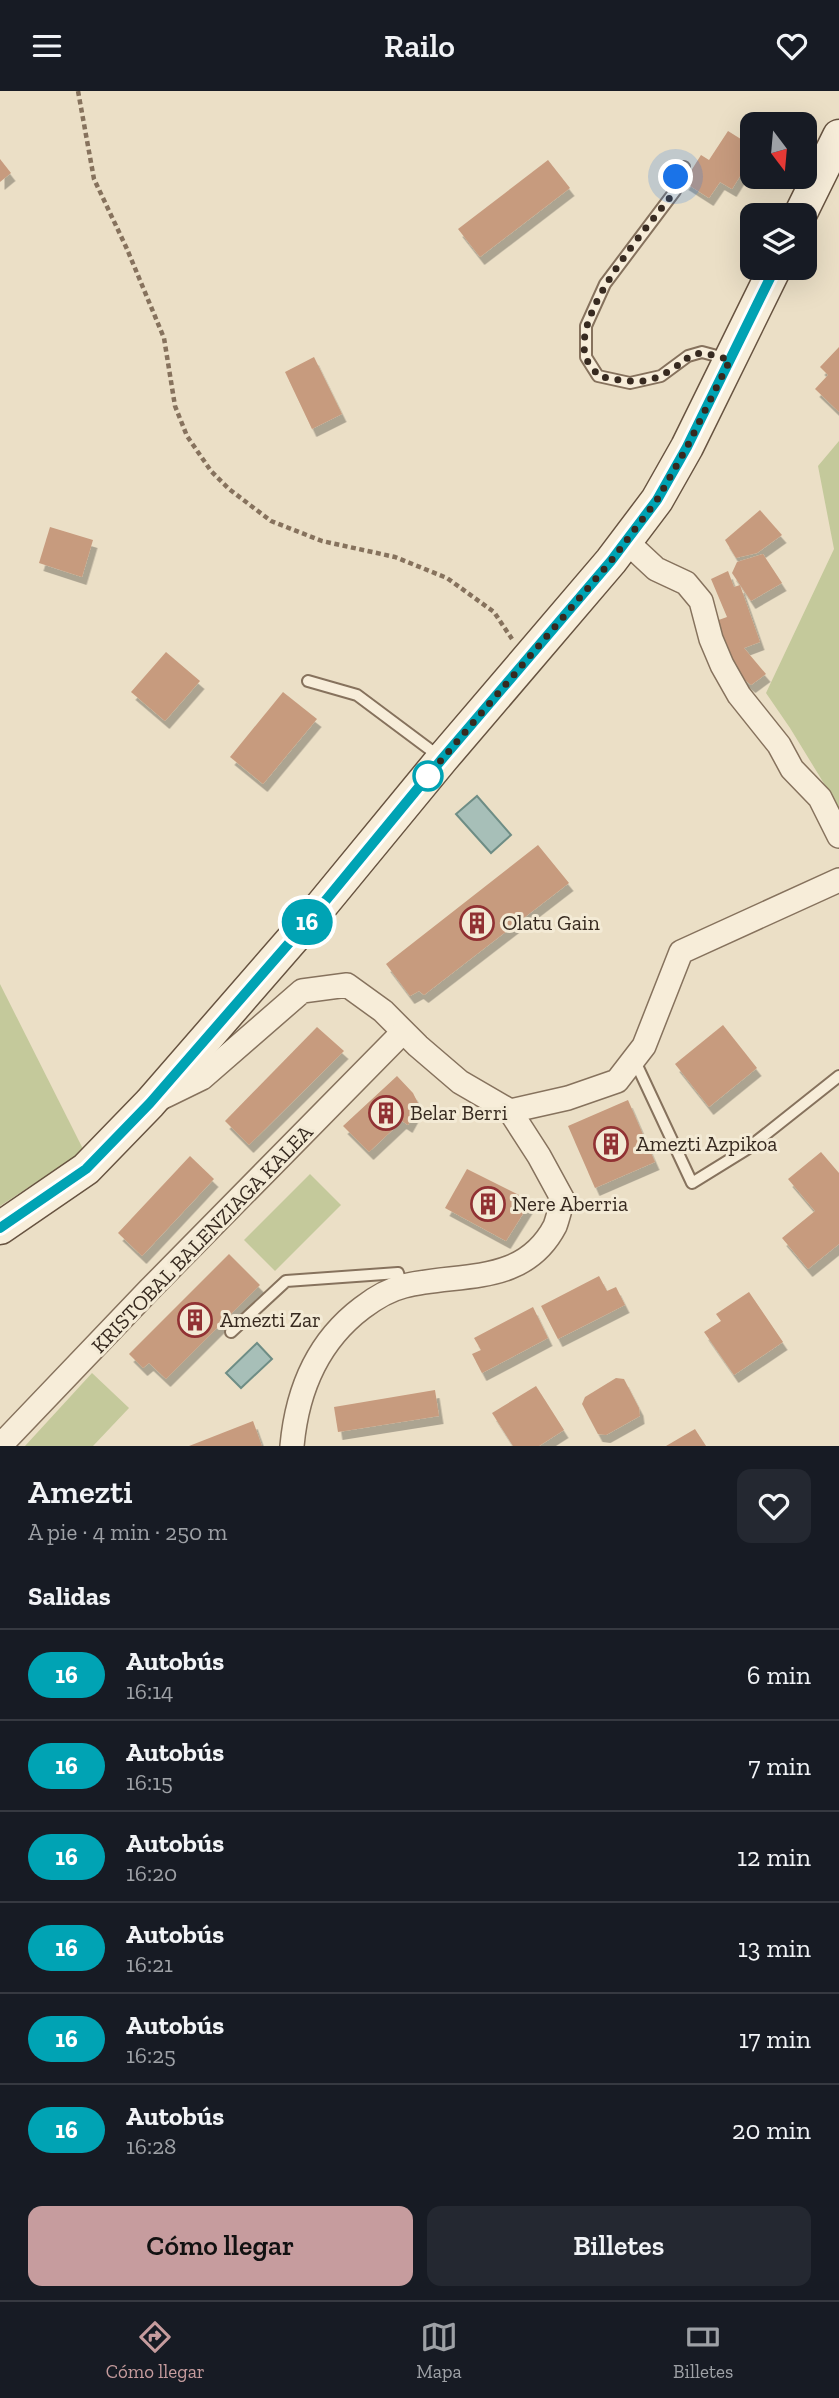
<!DOCTYPE html>
<html lang="es">
<meta charset="utf-8">
<style>
body{margin:0;font-family:"Zilla Slab",serif;background:#242831;color:#f1f3f6;height:100vh;display:flex;flex-direction:column;font-size:26px;white-space:nowrap}
*{box-sizing:border-box;margin:0}
p{font-size:23px;color:#9ea1a6}
.icon{flex:none;width:38px;height:38px;fill:none;stroke:currentColor;stroke-width:2;stroke-linecap:round;stroke-linejoin:round}
.map{position:relative;height:1355px;overflow:hidden}
.side{display:flex;flex-direction:column;background:#171b24;flex:1}
.side>*{flex:none}
.badge{padding:0 14px;border-radius:23px;font-size:24px;line-height:46px}
.needle{width:46px;rotate:164deg}
.tools{position:absolute;left:740px;top:21px;display:grid;gap:14px}
.tools a{display:grid;place-items:center;width:77px;height:77px;border-radius:14px;background:#171b24;box-shadow:0 7px 28px #0002;font-size:35px}
.you{position:absolute;width:35px;height:35px;margin:-18px;border:5px solid #fff;border-radius:50%;background:#1a73e8;box-shadow:0 0 0 10px #1a73e833}
.map>.badge{position:absolute;translate:-50% -50%;box-shadow:0 0 0 4px #fff}
h2{padding:0 28px;font-size:26px;line-height:63px}
.round{display:grid;place-items:center;flex:none;width:74px;height:74px;border-radius:14px;background:#242831}
.overview{display:flex;align-items:center;justify-content:space-between;height:119px;padding:0 28px}
h1{font-size:33px;font-weight:600;line-height:52px}
.primary-button{display:flex;gap:14px;margin-top:auto;padding:14px 28px}
.primary-button a{flex:1;height:80px;border-radius:14px;background:#c69c9e;color:#111;font-size:28px;font-weight:600;line-height:80px;text-align:center}
.primary-button a+a{background:#242831;color:#f1f3f6}
ul{padding:0;list-style:none}
li{display:flex;align-items:center;gap:21px;height:91px;padding:0 28px;border-top:2px solid #363941}
li div{flex:1}
li b{display:block;font-size:26px}
li em{font-style:normal}
li .badge{min-width:77px;font-weight:700;text-align:center}
header{display:flex;justify-content:space-between;align-items:center;height:91px;padding:0 28px;background:#171b24;font-size:32px;font-weight:600}
.tabs{display:flex;justify-content:space-around;align-items:center;height:98px;border-top:2px solid #363941;background:#171b24;font-size:19px;color:#9ea1a6}
.tabs a{display:grid;justify-items:center;gap:4px}
.tabs .selected{color:#c69c9e}
.map>svg:first-child{display:block}
.green{fill:#c4c99b}
.water{fill:#a7bfb8;stroke:#6e8d85;stroke-width:2}
.building{fill:#c79b7e;filter:url(#shadow)}
.lines{fill:none;stroke-linecap:round;stroke-linejoin:round}
.lane-casing{stroke:#86725d;stroke-width:14}
.street-casing{stroke:#86725d;stroke-width:26}
.secondary-casing{stroke:#675340;stroke-width:35}
.path{stroke:#86725d;stroke-width:4.5;stroke-dasharray:5 3.5;stroke-linecap:butt}
.lane{stroke:#f7edd9;stroke-width:10}
.street{stroke:#f7edd9;stroke-width:23}
.secondary{stroke:#f7edd9;stroke-width:32}
.line-casing{stroke:#fff;stroke-width:16}
.line{stroke:#00a3b4;stroke-width:10}
.walk{stroke:#372a20;stroke-width:7;stroke-dasharray:0 12.6}
.stop-dot{fill:#fff;stroke:#00a3b4;stroke-width:3.5}
.labels{text-anchor:middle;stroke-width:6;stroke-linejoin:round;paint-order:stroke}
.poi-label{font-size:21px;fill:#372a20;stroke:#f3ead5;text-anchor:start}
.street-label{font-size:21px;fill:#372a20;stroke:#f3ead5}
</style>
<header><svg class="icon" aria-label="menu" viewBox="0 0 24 24"><path d="M4 6h16M4 12h16M4 18h16"/></svg>Railo<svg class="icon" aria-label="heart" viewBox="0 0 24 24"><path d="M12 20l-8-8c-3-5 5-10 8-4 3-6 11-1 8 4z"/></svg></header>
<div class="map">
<svg width="839" height="1355" viewBox="0 0 839 1355">
<defs>
<filter id="shadow"><feDropShadow dx="4.5" dy="8" stdDeviation="0" flood-color="#0004"/></filter>
</defs>
<rect width="100%" height="100%" fill="#ebdfc6"/>
<g class="green">
<path d="M839,350V717L790,637L766,602L834,458L818,375Z"/>
<path d="M0,893L84,1060L0,1115Z"/>
<path d="M310,1083L341,1114L275,1180L244,1149Z"/>
<path d="M92,1282L129,1317L93,1355H25Z"/>
</g>
<g class="water">
<path d="M477,705L511,744L491,762L456,723Z"/>
<path d="M257,1252L272,1268L241,1297L226,1282Z"/>
</g>
<g class="building">
<path d="M728,40L752,55V66L732,98L720,91L709,107L684,91L701,64L709,69Z"/>
<path d="M0,68L11,82L0,91Z"/>
<path d="M548,69L570,97L480,166L458,138Z"/>
<path d="M839,256V321L815,298L828,284L820,276Z"/>
<path d="M314,266L342,323L312,338L285,281Z"/>
<path d="M760,419L782,444L757,462L736,467L725,449Z"/>
<path d="M50,436L93,449L82,486L39,472Z"/>
<path d="M763,463L782,492L751,510L732,482L737,471Z"/>
<path d="M728,480L734,496L740,494L760,551L744,557L766,583L751,594L735,581L713,531L727,526L711,488Z"/>
<path d="M166,561L200,590L165,630L131,601Z"/>
<path d="M283,601L317,628L263,693L230,666Z"/>
<path d="M538,754L569,792L424,904L419,900L410,905L386,873Z"/>
<path d="M723,934L757,977L709,1016L675,973Z"/>
<path d="M317,936L344,960L249,1054L225,1030Z"/>
<path d="M397,985L413,1002L419,1014L408,1034L402,1030L369,1061L343,1035Z"/>
<path d="M628,1009L655,1071L595,1097L568,1035Z"/>
<path d="M821,1061L839,1082V1153L808,1178L782,1147L815,1120L788,1088Z"/>
<path d="M190,1065L214,1088L142,1165L118,1142Z"/>
<path d="M467,1078L531,1110L506,1150L445,1117Z"/>
<path d="M229,1163L260,1194L166,1288L149,1272L143,1277L129,1263Z"/>
<path d="M599,1185L607,1200L616,1196L625,1214L558,1248L541,1215Z"/>
<path d="M749,1201L783,1251L734,1284L704,1241L721,1230L716,1223Z"/>
<path d="M533,1216L548,1247L482,1282L472,1263L481,1259L474,1247Z"/>
<path d="M616,1287L624,1288L639,1317L640,1325L606,1344L598,1343L582,1313L585,1306Z"/>
<path d="M536,1295L564,1339L539,1355H513L492,1322Z"/>
<path d="M435,1299L439,1325L338,1341L334,1316Z"/>
<path d="M253,1330L262,1355H189Z"/>
<path d="M695,1338L706,1355H666Z"/>
</g>
<g class="lines">
<g class="lane-casing">
<g id="lane">
<path d="M684,76L676,86L675,100L605,193L586,235V266L598,285L630,292L661,285L688,265L702,261L728,268"/>
<path d="M308,590L357,604L440,666"/>
<path d="M634,968L692,1092L747,1058L839,985"/>
<path d="M231,1241L286,1190L398,1182L402,1195"/>
</g>
</g>
<g class="street-casing">
<g id="street">
<path d="M627,451L656,478L686,492L701,510L711,548L722,574L739,604L779,654L792,678L820,707L839,745"/>
<path d="M159,1008L202,987L302,900L347,894L383,920L418,955L460,991L510,1020L539,1065L563,1109C560,1117 558,1127 555,1135C523,1196 459,1181 404,1195C388,1199 375,1207 362,1217C317,1251 297,1300 292,1355"/>
<path d="M510,1020L568,1007L617,990L644,955L681,861L839,789"/>
<path d="M0,1355L149,1199L403,941"/>
</g>
</g>
<g class="secondary-casing">
<g id="secondary">
<path d="M800,124L839,45"/>
<path d="M0,1137L86,1078L150,1012L317,820L442,668L611,470L657,409L687,356L775,177"/>
</g>
</g>
<path class="path" d="M78,0L94,88L127,158L164,247L175,315L187,345L211,380L229,398L271,430L322,450L395,466L447,487L494,521L512,548"/>
<use href="#lane" class="lane"/>
<use href="#street" class="street"/>
<use href="#secondary" class="secondary"/>
</g>
<g class="lines">
<g class="line-casing">
<path id="line" d="M0,1137L86,1078L150,1012L317,820L442,668L611,470L657,409L687,356L775,177"/>
</g>
<use href="#line" class="line"/>
<path class="walk" d="M428,685L426,687L611,470L657,409L687,356L730,269C684,255 698,265 662,284C642,295 620,289 598,285C595,279 588,273 586,267C571,221 648,136 675,100L676,86"/>
</g>
<defs>
<g id="building-ring" transform="scale(1.75)"><circle r="9.5" fill="#f3ead5" stroke="#913133" stroke-width="1.5"/><path d="M-4-6H4V6H1V3H-1V6H-4ZM-2.5-4.3h1.7v1.8h-1.7ZM.8-4.3h1.7v1.8H.8ZM-2.5-1h1.7V.8h-1.7ZM.8-1h1.7V.8H.8Z" fill="#913133"/></g>
</defs>
<g fill-rule="evenodd">
<use href="#building-ring" x="477" y="832"/>
<use href="#building-ring" x="386" y="1022"/>
<use href="#building-ring" x="611" y="1053"/>
<use href="#building-ring" x="488" y="1113"/>
<use href="#building-ring" x="195" y="1229"/>
</g>
<circle class="stop-dot" cx="428" cy="685" r="14"/>
<g class="labels">
<g class="poi-label">
<text x="502" y="839">Olatu Gain</text>
<text x="410" y="1029">Belar Berri</text>
<text x="636" y="1060">Amezti Azpikoa</text>
<text x="512" y="1120">Nere Aberria</text>
<text x="220" y="1236">Amezti Zar</text>
</g>
<g class="street-label">
<text transform="translate(202 1148) rotate(-46)" y="7">KRISTOBAL BALENZIAGA KALEA</text>
</g>
</g>
</svg>
<div class="tools">
<a><svg class="needle" viewBox="-14 -14 28 28"><path d="M0-13l5 13h-10z" fill="#e53935"/><path d="M0 13l5-13h-10z" fill="#9ea1a6"/></svg></a>
<a><svg class="icon" aria-label="layers" viewBox="0 0 24 24"><path d="M12 4l9 5-9 5-9-5zM3 14l9 5 9-5"/></svg></a>
</div>
<div class="you" style="left:676px;top:86px"></div>
<b class="badge" style="left:307px;top:831px;background:#00a3b4;color:#fff">16</b>
</div>
<section class="side">
<div class="overview"><div><h1>Amezti</h1><p>A pie · 4 min · 250 m</p></div><a class="round"><svg class="icon" aria-label="heart" viewBox="0 0 24 24"><path d="M12 20l-8-8c-3-5 5-10 8-4 3-6 11-1 8 4z"/></svg></a></div>
<h2>Salidas</h2>
<ul>
<li><span class="badge" style="background:#00a3b4;color:#fff">16</span><div><b>Autobús</b><p>16:14</p></div><em>6 min</em></li>
<li><span class="badge" style="background:#00a3b4;color:#fff">16</span><div><b>Autobús</b><p>16:15</p></div><em>7 min</em></li>
<li><span class="badge" style="background:#00a3b4;color:#fff">16</span><div><b>Autobús</b><p>16:20</p></div><em>12 min</em></li>
<li><span class="badge" style="background:#00a3b4;color:#fff">16</span><div><b>Autobús</b><p>16:21</p></div><em>13 min</em></li>
<li><span class="badge" style="background:#00a3b4;color:#fff">16</span><div><b>Autobús</b><p>16:25</p></div><em>17 min</em></li>
<li><span class="badge" style="background:#00a3b4;color:#fff">16</span><div><b>Autobús</b><p>16:28</p></div><em>20 min</em></li>
</ul>
<div class="primary-button"><a>Cómo llegar</a><a>Billetes</a></div>
</section>
<nav class="tabs">
<a class="selected"><svg class="icon" aria-label="directions" viewBox="0 0 24 24"><path d="M12 3l9 9-9 9-9-9zM9 14v-3h6M13 9l2 2-2 2"/></svg>Cómo llegar</a>
<a><svg class="icon" aria-label="map" viewBox="0 0 24 24"><path d="M3 6l6-2 6 2 6-2v14l-6 2-6-2-6 2zM9 4v14M15 6v14"/></svg>Mapa</a>
<a><svg class="icon" aria-label="tickets" viewBox="0 0 24 24"><path d="M3 7h18v10H3zM15 7v10"/></svg>Billetes</a>
</nav>
